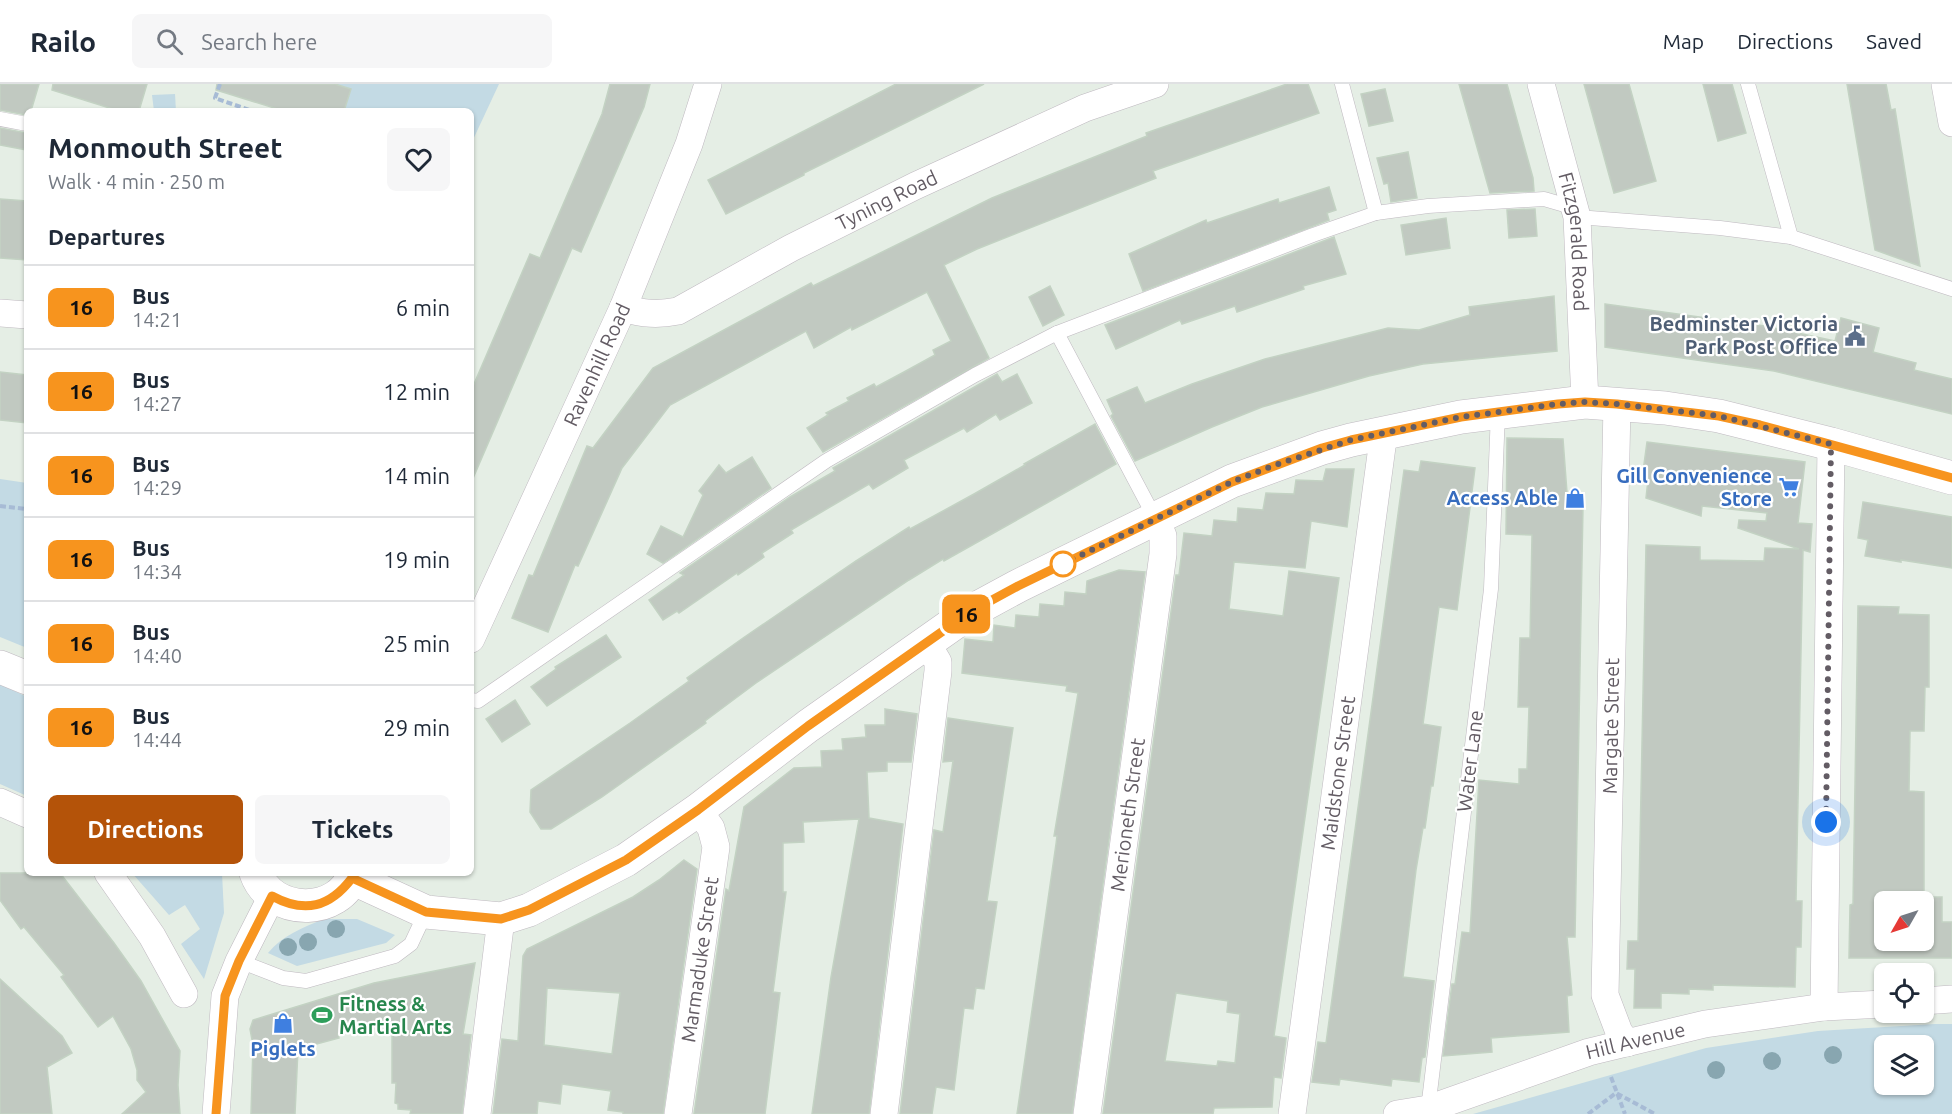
<!DOCTYPE html>
<meta charset="utf-8">
<style>
body{margin:0;font-family:Ubuntu,sans-serif;background:#f6f6f7;color:#1f2937;height:100vh;display:flex;flex-direction:column;font-size:22px;white-space:nowrap}
*{box-sizing:border-box;margin:0}
p{font-size:20px;color:#747a83}
.icon{flex:none;width:33px;height:33px;fill:none;stroke:currentColor;stroke-width:2;stroke-linecap:round;stroke-linejoin:round}
.map{position:relative;flex:1;overflow:hidden}
.details{position:absolute;left:24px;top:24px;width:450px;height:768px;display:flex;flex-direction:column;background:#fff;border-radius:9px;box-shadow:0 2px 4px #0004}
.details>*{flex:none}
.badge{padding:0 12px;border-radius:9px;font-size:21px;line-height:39px}
.needle{width:39px;rotate:231deg}
.buttons{position:absolute;left:1874px;top:807px;display:grid;gap:12px}
.buttons a{display:grid;place-items:center;width:60px;height:60px;border-radius:9px;background:#fff;box-shadow:0 2px 4px #0004;font-size:30px}
.you{position:absolute;width:30px;height:30px;margin:-15px;border:4px solid #fff;border-radius:50%;background:#1a73e8;box-shadow:0 0 0 9px #1a73e833}
.map>.badge{position:absolute;translate:-50% -50%;box-shadow:0 0 0 3px #fff}
h2{padding:0 24px;font-size:22px;line-height:54px}
.round{display:grid;place-items:center;flex:none;width:63px;height:63px;border-radius:9px;background:#f6f6f7}
.overview{display:flex;align-items:center;justify-content:space-between;height:102px;padding:0 24px}
h1{font-size:28px;font-weight:600;line-height:45px}
.action{display:flex;gap:12px;margin-top:auto;padding:12px 24px}
.action a{flex:1;height:69px;border-radius:9px;background:#b45309;color:#fff;font-size:24px;font-weight:600;line-height:69px;text-align:center}
.action a+a{background:#f6f6f7;color:#1f2937}
ul{padding:0;list-style:none}
li{display:flex;align-items:center;gap:18px;height:84px;padding:0 24px;border-top:2px solid #e0e1e3}
li div{flex:1}
li b{display:block;font-size:22px}
li em{font-style:normal}
li .badge{min-width:66px;font-weight:700;text-align:center}
header{display:flex;align-items:center;gap:36px;box-sizing:border-box;height:84px;padding:0 30px;background:#fff;border-bottom:2px solid #e0e1e3}
header strong{font-size:28px}
nav{display:flex;gap:33px;margin-inline-start:auto;font-size:21px}
.search{width:420px;height:54px;background:#f6f6f7;display:flex;align-items:center;gap:15px;box-sizing:border-box;padding:0 21px;border-radius:9px;color:#747a83;font-size:22px}
.map>svg:first-child{display:block}
.green{fill:#c3dae4;fill-rule:evenodd}
.building{fill:#c1c9c1;stroke:#c3d2c3;stroke-width:1.5;fill-rule:evenodd}
.lines{fill:none;stroke-linecap:round;stroke-linejoin:round}
.service-casing{stroke:#bfb9c0;stroke-width:15}
.minor-casing{stroke:#bfb9c0;stroke-width:28}
.tertiary-casing{stroke:#bfb9c0;stroke-width:34}
.path{stroke:#a7bbd5;stroke-width:4;stroke-dasharray:6 3;stroke-linecap:butt}
.service{stroke:#fff;stroke-width:14}
.minor{stroke:#fff;stroke-width:27}
.tertiary{stroke:#fff;stroke-width:33}
.tree{fill:#88a6b0}
.line-casing{stroke:#fff;stroke-width:14}
.line{stroke:#f7941e;stroke-width:9}
.walk{stroke:#635c64;stroke-width:6;stroke-dasharray:0 10.8}
.stop-dot{fill:#fff;stroke:#f7941e;stroke-width:3}
.labels{text-anchor:middle;stroke-width:4.5;stroke-linejoin:round;paint-order:stroke}
.street-label{font-size:20px;fill:#635c64;stroke:#fff}
.service-label{font-size:20px;font-weight:bold;fill:#4e5e75;stroke:#fff;text-anchor:end}
.shop-label{font-size:20px;font-weight:bold;fill:#366cbe;stroke:#fff;text-anchor:end}
.leisure-label{font-size:20px;font-weight:bold;fill:#27864d;stroke:#fff;text-anchor:start}
</style>
<header>
<strong>Railo</strong>
<div class="search"><svg class="icon" aria-label="search" viewBox="0 0 24 24"><circle cx="10" cy="10" r="6"/><path d="M15 15l6 6"/></svg>Search here</div>
<nav><a>Map</a><a>Directions</a><a>Saved</a></nav>
</header>
<div class="map">
<svg width="1952" height="1030" viewBox="0 0 1952 1030">
<rect width="100%" height="100%" fill="#e5eee5"/>
<g class="green">
<path d="M335,0H499L471,60V27H344L351,5Z"/>
<path d="M175,10L176,27H154L152,11Z"/>
<path d="M0,395L27,399V564L0,553Z"/>
<path d="M0,600L27,613V712L0,700Z"/>
<path d="M132,789H222L224,829L204,895L181,860L200,845L185,821L169,831Z"/>
<path d="M324,835H357L395,851L386,859L297,882L268,869C283,851 302,844 324,835Z"/>
<path d="M1935,940H1952V1030H1473L1706,964L1818,947ZM1884,962H1923V1000H1884Z"/>
</g>
<g class="building">
<path d="M0,0H39L31,27H27V31L0,26Z"/>
<path d="M53,0H147L139,27H119L52,6Z"/>
<path d="M217,0H335L351,5L344,27H284L216,6Z"/>
<path d="M610,0H650L644,23L581,168L572,164L471,399V307L530,170L540,174L602,30Z"/>
<path d="M896,0H984L804,89V91L726,130L708,96Z"/>
<path d="M1287,0H1308L1319,29L1153,87L1156,94L977,165L944,181L989,274L823,368L807,344L828,331L826,329L849,317L847,314L874,300L876,303L904,288L935,271L933,266L951,257L927,208L852,246L851,243L814,264L806,247L670,321L622,384L578,482L575,481L548,548L512,534L529,491L533,492L587,362L593,364L653,284L811,199L813,202L992,114L1147,52L1146,49Z"/>
<path d="M1459,0H1507L1533,94L1534,107L1490,109Z"/>
<path d="M1584,0H1629L1656,97L1614,109Z"/>
<path d="M1703,0H1732L1746,49L1718,57Z"/>
<path d="M1847,0H1886L1891,26L1895,25L1920,182L1875,166Z"/>
<path d="M1385,5L1393,37L1369,42L1361,10Z"/>
<path d="M0,44L27,49V66L0,61Z"/>
<path d="M1408,68L1417,114L1391,118L1388,99L1384,100L1377,74Z"/>
<path d="M1329,103L1336,126L1327,129L1329,136L1143,207L1129,170L1206,136L1207,139L1278,115L1279,119Z"/>
<path d="M0,115L27,117V176L0,174Z"/>
<path d="M1535,125L1537,152L1509,154L1507,126Z"/>
<path d="M1446,134L1450,164L1406,171L1401,141Z"/>
<path d="M1334,153L1346,190L1303,202L1304,205L1237,228L1235,222L1182,240L1180,236L1116,265L1105,241Z"/>
<path d="M1050,202L1064,231L1043,242L1029,213Z"/>
<path d="M1554,212L1557,267L1423,280L1369,292L1262,323L1212,343L1135,377L1111,332L1113,330L1107,316L1137,303L1145,319L1192,300L1265,275L1388,244L1419,246L1470,231L1469,223Z"/>
<path d="M1605,220L1765,242L1835,257L1841,234L1879,244L1873,268L1916,279L1914,286L1952,295V330L1774,287L1605,263Z"/>
<path d="M0,288L27,291V339L0,336Z"/>
<path d="M997,290L1002,298L1017,290L1032,319L1000,336L996,330L967,348L964,344L904,376L908,384L873,405L869,400L791,446L793,449L762,469L764,473L738,491L737,489L679,529L677,527L663,536L649,516L684,491L680,489L790,413L835,387L833,384Z"/>
<path d="M1095,340L1116,380L944,477L943,475L909,496L756,599L705,637L706,639L602,713L551,745H541L530,728L531,706L630,639L689,597L687,594L743,554L856,477L909,443L910,445L974,410L1025,381L1024,380Z"/>
<path d="M1507,354L1563,355L1568,422H1583L1575,853H1567L1572,911L1567,912L1569,948L1491,954L1492,968L1443,972L1452,900H1455L1462,848L1470,849L1479,696L1519,700V685H1527L1529,623H1518L1519,589L1520,554H1530L1532,451L1506,450Z"/>
<path d="M1647,358L1805,378L1798,439L1812,440L1810,468L1803,466L1796,817H1802L1801,863H1796L1795,903L1713,901V906L1689,905V910L1661,909V924H1634L1635,885H1627L1628,857H1638L1646,461L1700,463V476L1764,477L1765,464L1799,465L1738,444L1739,436L1766,437L1767,429L1702,422L1701,432L1646,414L1648,396L1642,395Z"/>
<path d="M752,373L771,404L663,479L647,470L661,442L683,453L703,411L699,407L719,381L726,389Z"/>
<path d="M1421,377L1475,384L1457,526L1439,523L1423,640L1441,643L1433,702H1431L1425,744H1423L1416,786L1403,893L1434,897L1425,973L1422,974L1419,998L1392,995L1391,1002L1340,995L1339,1001L1312,998L1318,958L1326,959L1404,386L1419,388Z"/>
<path d="M1326,385H1354L1347,443L1311,437L1305,484L1234,478L1229,525L1283,532L1289,487L1339,494L1274,952L1286,954L1281,994L1274,993L1272,1023L1214,1024L1213,1030H1103L1176,491H1179L1184,449L1212,452L1214,436L1237,438L1238,424L1263,426L1266,409L1294,410L1296,396L1323,397ZM1176,909L1228,917L1227,928L1240,930L1235,979L1218,977L1217,982L1165,977Z"/>
<path d="M1863,418L1952,433V484L1901,476V478L1865,472L1868,456L1858,454Z"/>
<path d="M1119,486L1145,488L1072,1030H1017L1056,760L1057,752H1054L1078,609L1066,607L1067,602L962,589L965,555L993,558L994,541L1015,544L1016,531L1039,533L1040,520L1064,522L1065,508L1086,510L1087,497Z"/>
<path d="M1858,522L1899,523L1898,530L1929,531V603H1925L1924,647H1910L1909,707L1924,708V813H1942V838H1952V874H1849L1850,821L1853,820ZM1884,818H1923V856H1884Z"/>
<path d="M606,551L621,573L547,622L531,603L556,585L555,583Z"/>
<path d="M515,616L530,640L502,658L486,635Z"/>
<path d="M885,625L917,630L911,678H887V687L867,688L869,734L903,740L869,1030H812L831,893L859,735L803,738L804,758L783,759V808H786L773,908L780,909L765,1030H694L726,805L729,807L744,723L794,684L822,683L821,667L843,666L842,655L866,653L865,641H885Z"/>
<path d="M948,634L1013,644L987,817L997,818L984,905L976,904L973,925L964,924L954,1006L936,1003L932,1030H900L934,746L943,748L953,677L943,678Z"/>
<path d="M684,776L697,785L663,1030H623V1028L608,1026L611,1007L562,1000L560,1020L538,1017L537,1030H493L502,955L518,957L523,872L527,865L633,813L659,796ZM547,904L620,909L612,970L544,961Z"/>
<path d="M0,789H60L114,859L141,897L180,967L178,1001L180,1030H122L146,1008L137,996V986L131,965L113,932L98,943L61,893L64,891L24,843L21,845L0,816Z"/>
<path d="M475,879L463,950L471,951L462,1030H410L411,1026L398,1025V1020L395,1019L396,999H392V940L338,950L339,954L298,965L295,1030H251L253,961L250,945L253,936L374,899Z"/>
<path d="M0,895L62,952L72,969L47,983L52,1030H0Z"/>
</g>
<g class="lines">
<g class="service-casing">
<g id="service">
<path d="M1342,0L1376,129"/>
<path d="M1748,0L1791,153"/>
<path d="M0,35L27,40"/>
<path d="M1577,133L1720,144L1791,153L1952,205"/>
<path d="M1057,249L1155,434"/>
<path d="M471,616L478,617L826,377L975,291L1057,249L1313,151L1376,129L1428,122L1544,115L1575,124"/>
<path d="M239,877L283,894L306,897L395,872L411,860L426,828"/>
<path d="M1428,1025L1491,505L1498,328"/>
</g>
</g>
<g class="minor-casing">
<g id="minor">
<path id="s1" d="M1541,0L1577,133L1585,318"/>
<path d="M1945,0L1952,39"/>
<path id="s2" d="M623,224C643,230 658,231 678,227L791,164L915,102L1085,24L1155,0"/>
<path d="M0,229L27,231"/>
<path d="M1617,320L1605,911L1619,948L1627,959"/>
<path id="s3" d="M471,555L623,224L689,60L708,0"/>
<path d="M0,718L27,730"/>
<path d="M108,789L152,852L184,910"/>
<path d="M1923,917L1952,915"/>
<path d="M1824,923L1831,360"/>
<path d="M216,1030L225,912L239,877L272,812"/>
<path d="M477,1030L501,835"/>
<path id="s4" d="M678,1030L716,763L711,744L698,726"/>
<path d="M884,1030L938,587V578L926,558"/>
<path id="s5" d="M1087,1030L1163,470V452L1155,434"/>
<path id="s6" d="M1292,1030L1384,348"/>
<path id="s7" d="M1397,1030L1428,1025L1589,968L1705,940L1824,923L1884,920"/>
</g>
</g>
<g class="tertiary-casing">
<g id="tertiary">
<path d="M0,583L27,594"/>
<path d="M256,789C271,832 340,833 354,789"/>
<path d="M352,794L426,828L501,835L529,826L626,776L698,726L808,642L970,528L1018,502L1232,397L1322,364L1351,356L1461,333L1585,318L1665,324L1719,332L1831,360L1952,394"/>
</g>
</g>
<g class="path">
<path d="M220,0L215,14L252,27"/>
<path d="M0,422L27,425"/>
<path d="M1611,993L1625,1030"/>
<path d="M1588,1030L1616,1009L1655,1030"/>
</g>
<use href="#service" class="service"/>
<use href="#minor" class="minor"/>
<use href="#tertiary" class="tertiary"/>
</g>
<g class="tree">
<circle cx="336" cy="845" r="9"/>
<circle cx="308" cy="858" r="9"/>
<circle cx="288" cy="863" r="9"/>
<circle cx="1833" cy="971" r="9"/>
<circle cx="1772" cy="977" r="9"/>
<circle cx="1716" cy="986" r="9"/>
</g>
<g class="lines">
<g class="line-casing">
<path id="line" d="M216,1030L225,912L239,877L272,812C305,830 330,823 352,794L426,828L501,835L529,826L626,776L698,726L808,642L970,528L1018,502L1232,398L1322,364L1351,356L1461,333L1558,320L1585,318L1617,320L1719,332L1760,341L1952,394"/>
</g>
<use href="#line" class="line"/>
<path class="walk" d="M1063,480L1232,398L1275,381L1351,356L1461,333L1558,320L1585,318L1617,320L1719,332L1831,360L1826,738"/>
</g>
<defs>
<g id="civic-bare" transform="scale(1.62)"><path d="M-.6-6.5H3V-4.5H.6V-3L4-1V1h2V6H-6V1h2V-1L-.6-3ZM-1.2 2.5V6h2.4V2.5Z" fill="#5c6f8a" stroke="#fff" stroke-width="2.5" paint-order="stroke"/></g>
<g id="supermarket-bare" transform="scale(1.62)"><path d="M-6-5.5h2.5l.6 2H6L4.5 2H-2.5L-4.4-4H-6ZM-1.5 3.2a1.3 1.3 0 1 0 .1 0ZM3 3.2a1.3 1.3 0 1 0 .1 0Z" fill="#3f7fe0" stroke="#fff" stroke-width="2.5" paint-order="stroke"/></g>
<g id="shop-bare" transform="scale(1.62)"><path d="M-5-2.5h2.3a2.7 3.5 0 0 1 5.4 0H5L5.5 6h-11ZM-1.5-2.5h3a1.5 2.3 0 0 0-3 0Z" fill="#3f7fe0" stroke="#fff" stroke-width="2.5" paint-order="stroke"/></g>
<g id="stadium-bare" transform="scale(1.62)"><path d="M0-5a6.5 5 0 1 0 0 10a6.5 5 0 1 0 0-10ZM-3.5-1.8h7v3.6h-7Z" fill="#2e9e5b" stroke="#fff" stroke-width="2.5" paint-order="stroke"/></g>
</defs>
<g fill-rule="evenodd">
<use href="#civic-bare" x="1855" y="252"/>
<use href="#supermarket-bare" x="1789" y="403"/>
<use href="#shop-bare" x="1575" y="414"/>
<use href="#stadium-bare" x="322" y="931"/>
<use href="#shop-bare" x="283" y="939"/>
</g>
<circle class="stop-dot" cx="1063" cy="480" r="12"/>
<g class="labels">
<g class="street-label">
<text dy="7" stroke="none"><textPath href="#s2" startOffset="292">Tyning Road</textPath></text>
<text dy="7" stroke="none"><textPath href="#s1" startOffset="162">Fitzgerald Road</textPath></text>
<text dy="7" stroke="none"><textPath href="#s3" startOffset="302">Ravenhill Road</textPath></text>
<text transform="translate(1611 642) rotate(-89)" y="7">Margate Street</text>
<text transform="translate(1470 677) rotate(-83)" y="7">Water Lane</text>
<text dy="7" stroke="none"><textPath href="#s6" startOffset="344">Maidstone Street</textPath></text>
<text dy="7" stroke="none"><textPath href="#s5" startOffset="302">Merioneth Street</textPath></text>
<text dy="7" stroke="none"><textPath href="#s4" startOffset="156">Marmaduke Street</textPath></text>
<text dy="7" stroke="none"><textPath href="#s7" startOffset="250">Hill Avenue</textPath></text>
</g>
<g class="service-label">
<text x="1838" y="247">Bedminster Victoria<tspan x="1838" dy="23">Park Post Office</tspan></text>
</g>
<g class="shop-label">
<text x="1772" y="399">Gill Convenience<tspan x="1772" dy="23">Store</tspan></text>
<text x="1558" y="421">Access Able</text>
<text x="283" y="972" text-anchor="middle">Piglets</text>
</g>
<g class="leisure-label">
<text x="339" y="927">Fitness &amp;<tspan x="339" dy="23">Martial Arts</tspan></text>
</g>
</g>
</svg>
<div class="buttons">
<a><svg class="needle" viewBox="-14 -14 28 28"><path d="M0-13l5 13h-10z" fill="#e53935"/><path d="M0 13l5-13h-10z" fill="#747a83"/></svg></a>
<a><svg class="icon" aria-label="locate" viewBox="0 0 24 24"><circle cx="12" cy="12" r="6"/><path d="M12 2v4M12 18v4M2 12h4M18 12h4"/></svg></a>
<a><svg class="icon" aria-label="layers" viewBox="0 0 24 24"><path d="M12 4l9 5-9 5-9-5zM3 14l9 5 9-5"/></svg></a>
</div>
<div class="you" style="left:1826px;top:738px"></div>
<b class="badge" style="left:966px;top:530px;background:#f7941e;color:#111">16</b>
<section class="details">
<div class="overview"><div><h1>Monmouth Street</h1><p>Walk · 4 min · 250 m</p></div><a class="round"><svg class="icon" aria-label="heart" viewBox="0 0 24 24"><path d="M12 20l-8-8c-3-5 5-10 8-4 3-6 11-1 8 4z"/></svg></a></div>
<h2>Departures</h2>
<ul>
<li><span class="badge" style="background:#f7941e;color:#111">16</span><div><b>Bus</b><p>14:21</p></div><em>6 min</em></li>
<li><span class="badge" style="background:#f7941e;color:#111">16</span><div><b>Bus</b><p>14:27</p></div><em>12 min</em></li>
<li><span class="badge" style="background:#f7941e;color:#111">16</span><div><b>Bus</b><p>14:29</p></div><em>14 min</em></li>
<li><span class="badge" style="background:#f7941e;color:#111">16</span><div><b>Bus</b><p>14:34</p></div><em>19 min</em></li>
<li><span class="badge" style="background:#f7941e;color:#111">16</span><div><b>Bus</b><p>14:40</p></div><em>25 min</em></li>
<li><span class="badge" style="background:#f7941e;color:#111">16</span><div><b>Bus</b><p>14:44</p></div><em>29 min</em></li>
</ul>
<div class="action"><a>Directions</a><a>Tickets</a></div>
</section>
</div>
